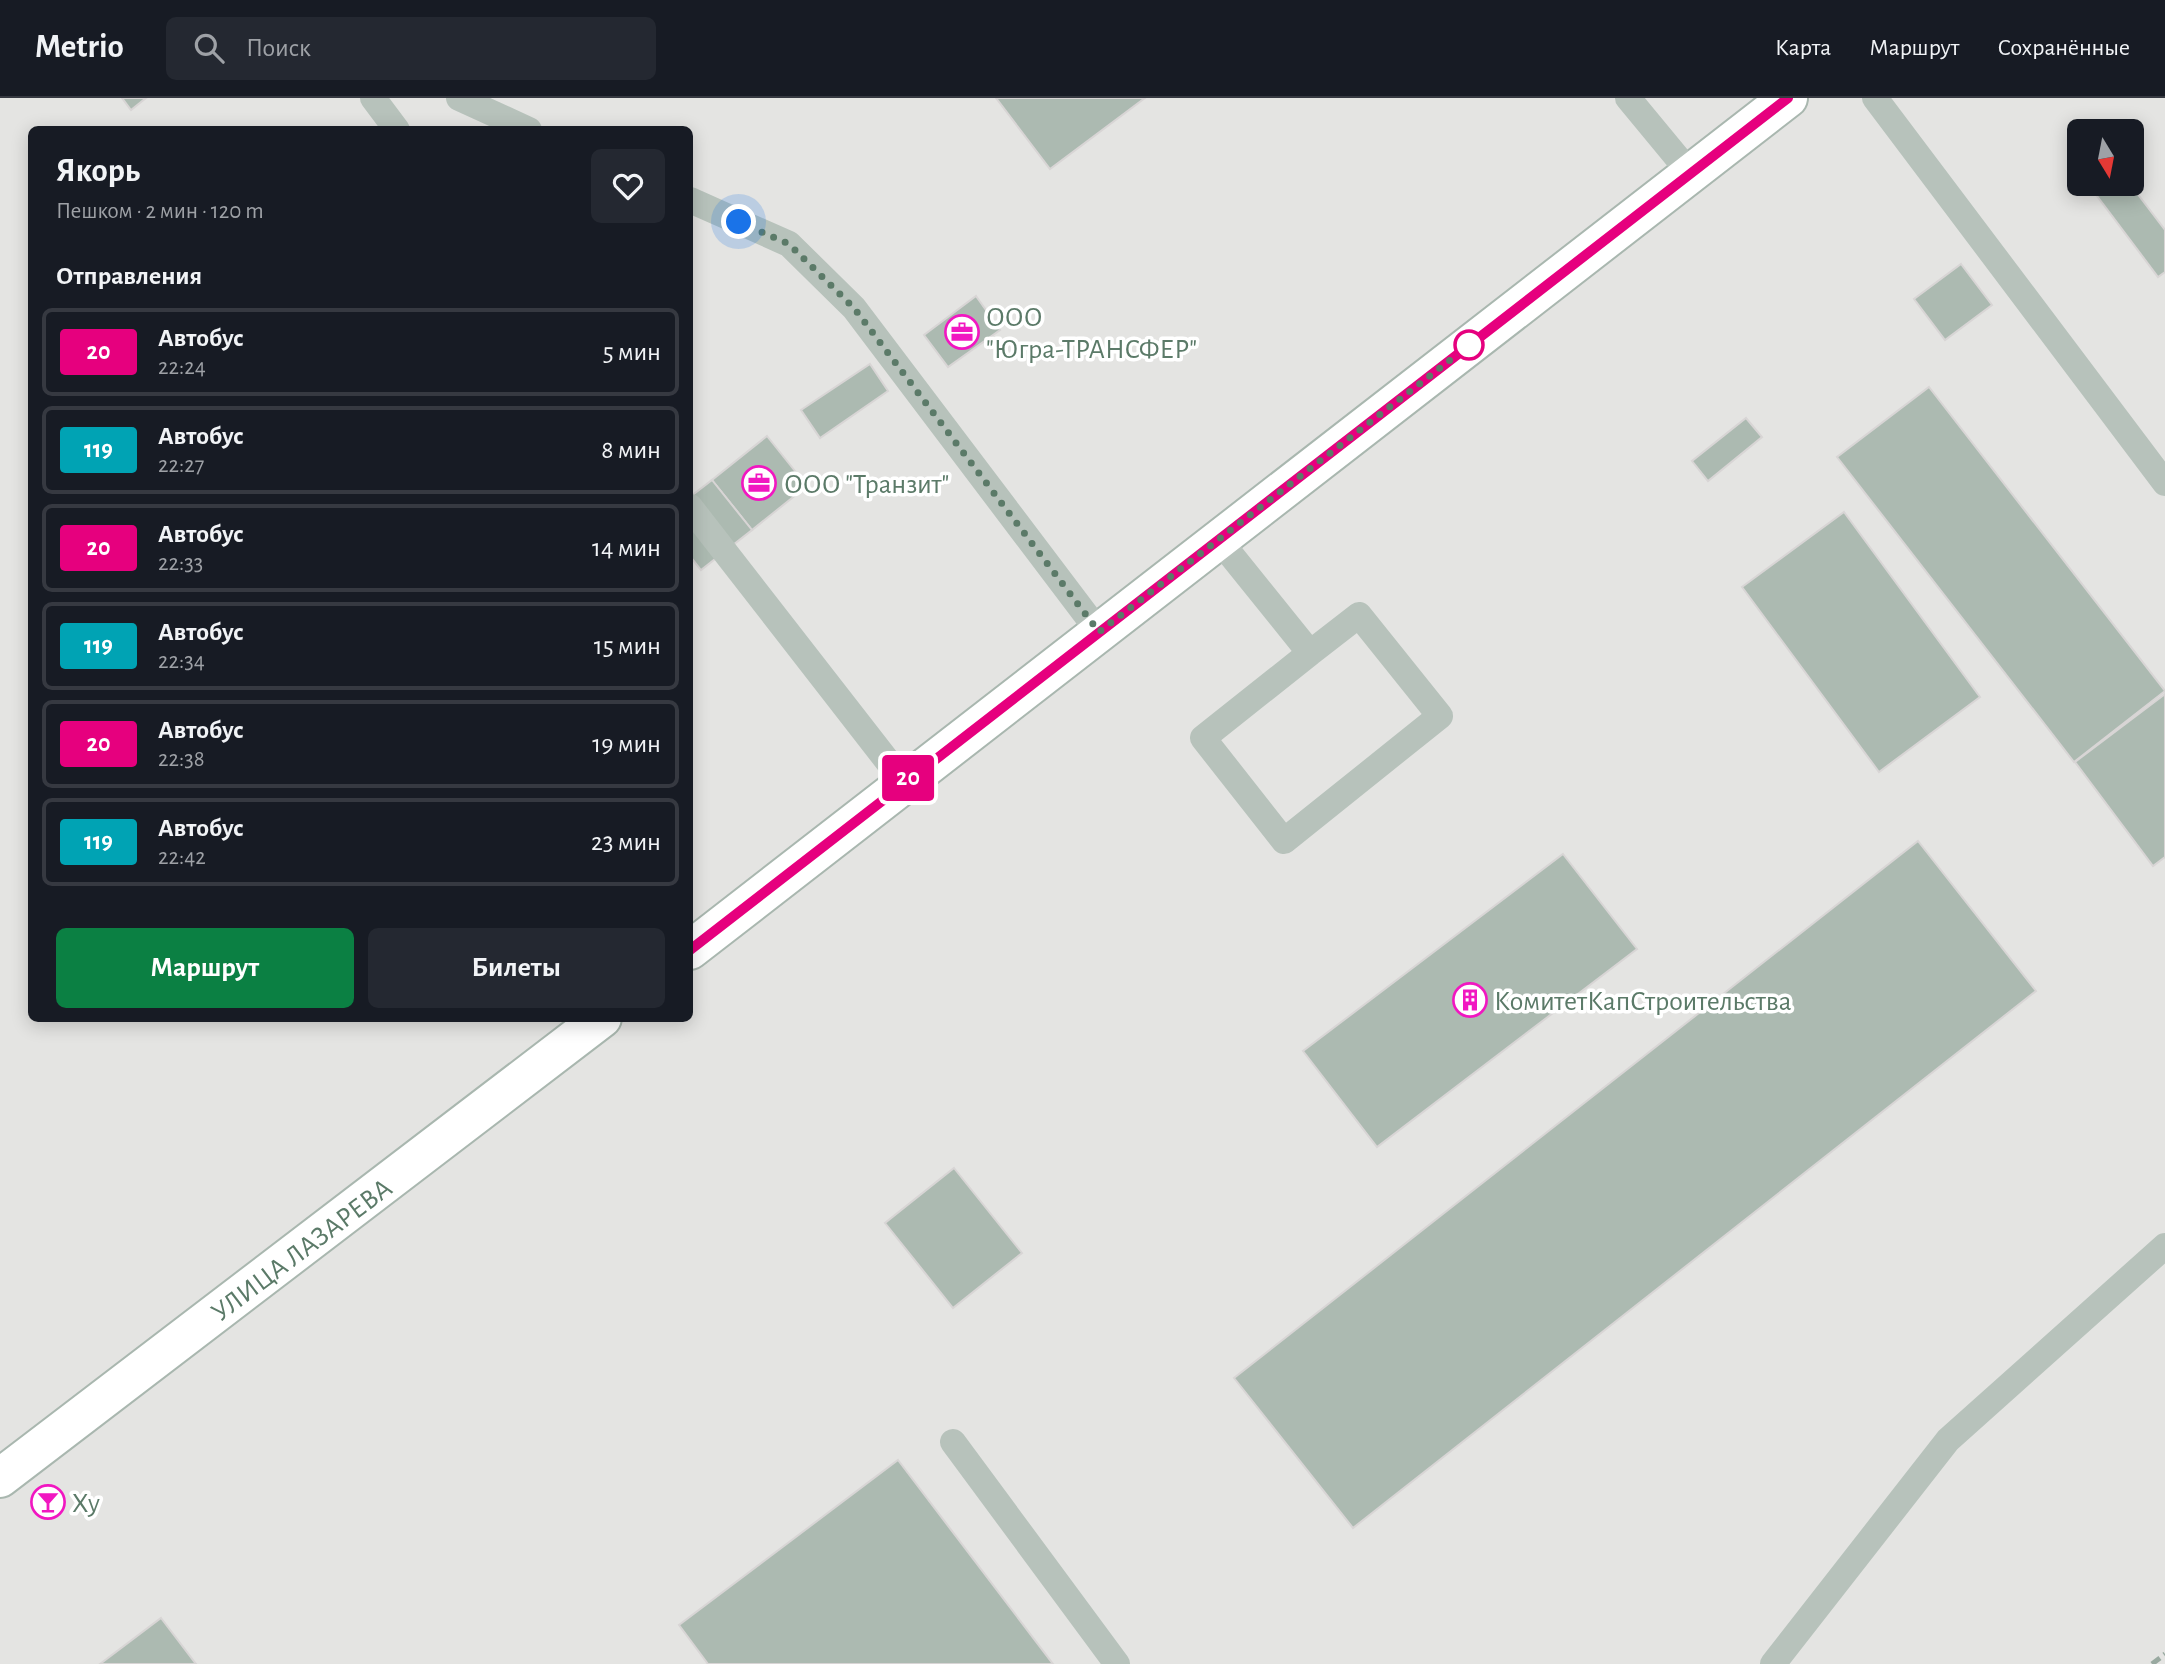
<!DOCTYPE html>
<html lang="ru">
<meta charset="utf-8">
<style>
body{margin:0;font-family:"Alegreya Sans",sans-serif;background:#242831;color:#f1f3f6;height:100vh;display:flex;flex-direction:column;font-size:26px;white-space:nowrap}
*{box-sizing:border-box;margin:0}
p{font-size:23px;color:#9ea1a6}
.icon{flex:none;width:38px;height:38px;fill:none;stroke:currentColor;stroke-width:2;stroke-linecap:round;stroke-linejoin:round}
.map{position:relative;flex:1;overflow:hidden}
.panel{position:absolute;left:28px;top:28px;width:665px;height:896px;display:flex;flex-direction:column;background:#171b24;border-radius:10px;box-shadow:0 4px 18px #0003}
.panel>*{flex:none}
.badge{padding:0 14px;border-radius:5px;font-size:24px;line-height:46px}
.needle{width:46px;rotate:170deg}
.buttons{position:absolute;left:2067px;top:21px;display:grid;gap:14px}
.buttons a{display:grid;place-items:center;width:77px;height:77px;border-radius:10px;background:#171b24;box-shadow:0 4px 18px #0003;font-size:35px}
.you{position:absolute;width:35px;height:35px;margin:-18px;border:5px solid #fff;border-radius:50%;background:#1a73e8;box-shadow:0 0 0 10px #1a73e833}
.map>.badge{position:absolute;translate:-50% -50%;box-shadow:0 0 0 4px #fff}
h2{padding:0 28px;font-size:26px;line-height:63px}
.round{display:grid;place-items:center;flex:none;width:74px;height:74px;border-radius:10px;background:#242831}
.overview{display:flex;align-items:center;justify-content:space-between;height:119px;padding:0 28px}
h1{font-size:33px;font-weight:700;line-height:52px}
.action{display:flex;gap:14px;margin-top:auto;padding:14px 28px}
.action a{flex:1;height:80px;border-radius:10px;background:#0b8043;color:#fff;font-size:28px;font-weight:700;line-height:80px;text-align:center}
.action a+a{background:#242831;color:#f1f3f6}
ul{padding:0;list-style:none}
li{display:flex;align-items:center;gap:21px;height:88px;margin:0 14px 10px;padding:0 14px;border:4px solid #363941;border-radius:10px}
li div{flex:1}
li b{display:block;font-size:26px}
li em{font-style:normal}
li .badge{min-width:77px;font-weight:700;text-align:center}
header{display:flex;align-items:center;gap:42px;box-sizing:border-box;height:98px;padding:0 35px;background:#171b24;border-bottom:2px solid #363941}
header strong{font-size:33px}
nav{display:flex;gap:38px;margin-inline-start:auto;font-size:24px}
.search{width:490px;height:63px;background:#242831;display:flex;align-items:center;gap:18px;box-sizing:border-box;padding:0 24px;border-radius:10px;color:#9ea1a6;font-size:26px}
.map>svg:first-child{display:block}
.built{fill:#e4e4e2;fill-rule:evenodd}
.building{fill:#acbab1;stroke:#d8d5d5;stroke-width:2}
.lines{fill:none;stroke-linecap:round;stroke-linejoin:round}
.secondary-casing{stroke:#a9b7af;stroke-width:42}
.lane{stroke:#b7c2bb;stroke-width:26}
.secondary{stroke:#fff;stroke-width:38}
.rail{stroke:#99a9a0;stroke-width:5;stroke-dasharray:10 5;stroke-linecap:butt}
.line-casing{stroke:#fff;stroke-width:16}
.line{stroke:#e6007e;stroke-width:10}
.walk{stroke:#5b7a68;stroke-width:7;stroke-dasharray:0 12.6}
.stop-dot{fill:#fff;stroke:#e6007e;stroke-width:3.5}
.labels{text-anchor:middle;stroke-width:7;stroke-linejoin:round;paint-order:stroke}
.poi-label{font-size:28px;fill:#5b7a68;stroke:#fff;text-anchor:start}
.street-label{font-size:28px;fill:#5b7a68;stroke:#fff}
</style>
<header>
<strong>Metrio</strong>
<div class="search"><svg class="icon" aria-label="search" viewBox="0 0 24 24"><circle cx="10" cy="10" r="6"/><path d="M15 15l6 6"/></svg>Поиск</div>
<nav><a>Карта</a><a>Маршрут</a><a>Сохранённые</a></nav>
</header>
<div class="map">
<svg width="2165" height="1566" viewBox="0 0 2165 1566">
<rect width="100%" height="100%" fill="#f6f2f2"/>
<path class="built" d="M0,0H2165V1566H0ZM32,32H690V920H32ZM2079,33H2132V86H2079Z"/>
<g class="building">
<path d="M122,0H146L131,12Z"/>
<path d="M996,0H1145L1050,71Z"/>
<path d="M2088,86H2130L2165,132V174L2158,179Z"/>
<path d="M1961,166L1992,207L1945,242L1914,201Z"/>
<path d="M976,198L1000,232L948,269L924,237Z"/>
<path d="M870,266L888,293L820,340L801,312Z"/>
<path d="M1929,289L2165,593L2074,664L1837,359Z"/>
<path d="M1746,320L1762,339L1708,383L1692,363Z"/>
<path d="M767,338L807,388L752,432L712,382Z"/>
<path d="M712,382L752,432L701,472L690,458V399Z"/>
<path d="M1844,414L1980,599L1879,674L1742,489Z"/>
<path d="M2165,596V759L2153,768L2075,664Z"/>
<path d="M1918,743L2036,893L1353,1430L1234,1280Z"/>
<path d="M1563,756L1637,851L1377,1049L1303,953Z"/>
<path d="M954,1070L1022,1155L953,1210L885,1125Z"/>
<path d="M898,1362L1053,1566H708L679,1527Z"/>
<path d="M161,1520L196,1566H100Z"/>
</g>
<g class="lines">
<g class="secondary-casing">
<g id="secondary">
<path d="M690,852L1788,0"/>
<path d="M0,1380L602,920"/>
</g>
</g>
<g class="lane">
<path d="M373,0L397,32"/>
<path d="M459,0L529,32"/>
<path d="M1628,0L1690,75"/>
<path d="M1875,0L2165,385"/>
<path d="M690,102L789,146L854,210L1099,534"/>
<path d="M690,409L903,683"/>
<path d="M1219,442L1310,555L1359,517L1440,618L1284,743L1203,640L1310,555"/>
<path d="M953,1344L1117,1566"/>
<path d="M1773,1566L1948,1342L2165,1148"/>
</g>
<use href="#secondary" class="secondary"/>
<path class="rail" d="M2152,1566L2165,1556"/>
</g>
<g class="lines">
<g class="line-casing">
<path id="line" d="M690,852L1788,0"/>
</g>
<use href="#line" class="line"/>
<path class="walk" d="M739,124L789,146L854,210L1099,534L1471,246L1469,247"/>
</g>
<defs>
<g id="office-ring" transform="scale(1.75)"><circle r="9.5" fill="#fff" stroke="#f117c1" stroke-width="1.5"/><path d="M-6-3h4V-5.5h4V-3h4V5H-6ZM-1-4.5V-3h2v-1.5ZM-6 0V1H6V0Z" fill="#f117c1"/></g>
<g id="building-ring" transform="scale(1.75)"><circle r="9.5" fill="#fff" stroke="#f117c1" stroke-width="1.5"/><path d="M-4-6H4V6H1V3H-1V6H-4ZM-2.5-4.3h1.7v1.8h-1.7ZM.8-4.3h1.7v1.8H.8ZM-2.5-1h1.7V.8h-1.7ZM.8-1h1.7V.8H.8Z" fill="#f117c1"/></g>
<g id="bar-ring" transform="scale(1.75)"><circle r="9.5" fill="#fff" stroke="#f117c1" stroke-width="1.5"/><path d="M-6-5H6L.8 .8V4.5H3.5V6h-7V4.5H-.8V.8Z" fill="#f117c1"/></g>
</defs>
<g fill-rule="evenodd">
<use href="#office-ring" x="962" y="234"/>
<use href="#office-ring" x="759" y="385"/>
<use href="#building-ring" x="1470" y="902"/>
<use href="#bar-ring" x="48" y="1404"/>
</g>
<circle class="stop-dot" cx="1469" cy="247" r="14"/>
<g class="labels">
<g class="poi-label">
<text x="986" y="228">ООО<tspan x="986" dy="32">"Югра-ТРАНСФЕР"</tspan></text>
<text x="784" y="395">ООО "Транзит"</text>
<text x="1494" y="912">КомитетКапСтроительства</text>
<text x="72" y="1414">Xy</text>
</g>
<g class="street-label">
<text transform="translate(301 1151) rotate(-37)" y="10">УЛИЦА ЛАЗАРЕВА</text>
</g>
</g>
</svg>
<div class="buttons">
<a><svg class="needle" viewBox="-14 -14 28 28"><path d="M0-13l5 13h-10z" fill="#e53935"/><path d="M0 13l5-13h-10z" fill="#9ea1a6"/></svg></a>
</div>
<div class="you" style="left:739px;top:124px"></div>
<b class="badge" style="left:908px;top:680px;background:#e6007e;color:#fff">20</b>
<section class="panel">
<div class="overview"><div><h1>Якорь</h1><p>Пешком · 2 мин · 120 m</p></div><a class="round"><svg class="icon" aria-label="heart" viewBox="0 0 24 24"><path d="M12 20l-8-8c-3-5 5-10 8-4 3-6 11-1 8 4z"/></svg></a></div>
<h2>Отправления</h2>
<ul>
<li><span class="badge" style="background:#e6007e;color:#fff">20</span><div><b>Автобус</b><p>22:24</p></div><em>5 мин</em></li>
<li><span class="badge" style="background:#00a3b4;color:#fff">119</span><div><b>Автобус</b><p>22:27</p></div><em>8 мин</em></li>
<li><span class="badge" style="background:#e6007e;color:#fff">20</span><div><b>Автобус</b><p>22:33</p></div><em>14 мин</em></li>
<li><span class="badge" style="background:#00a3b4;color:#fff">119</span><div><b>Автобус</b><p>22:34</p></div><em>15 мин</em></li>
<li><span class="badge" style="background:#e6007e;color:#fff">20</span><div><b>Автобус</b><p>22:38</p></div><em>19 мин</em></li>
<li><span class="badge" style="background:#00a3b4;color:#fff">119</span><div><b>Автобус</b><p>22:42</p></div><em>23 мин</em></li>
</ul>
<div class="action"><a>Маршрут</a><a>Билеты</a></div>
</section>
</div>
